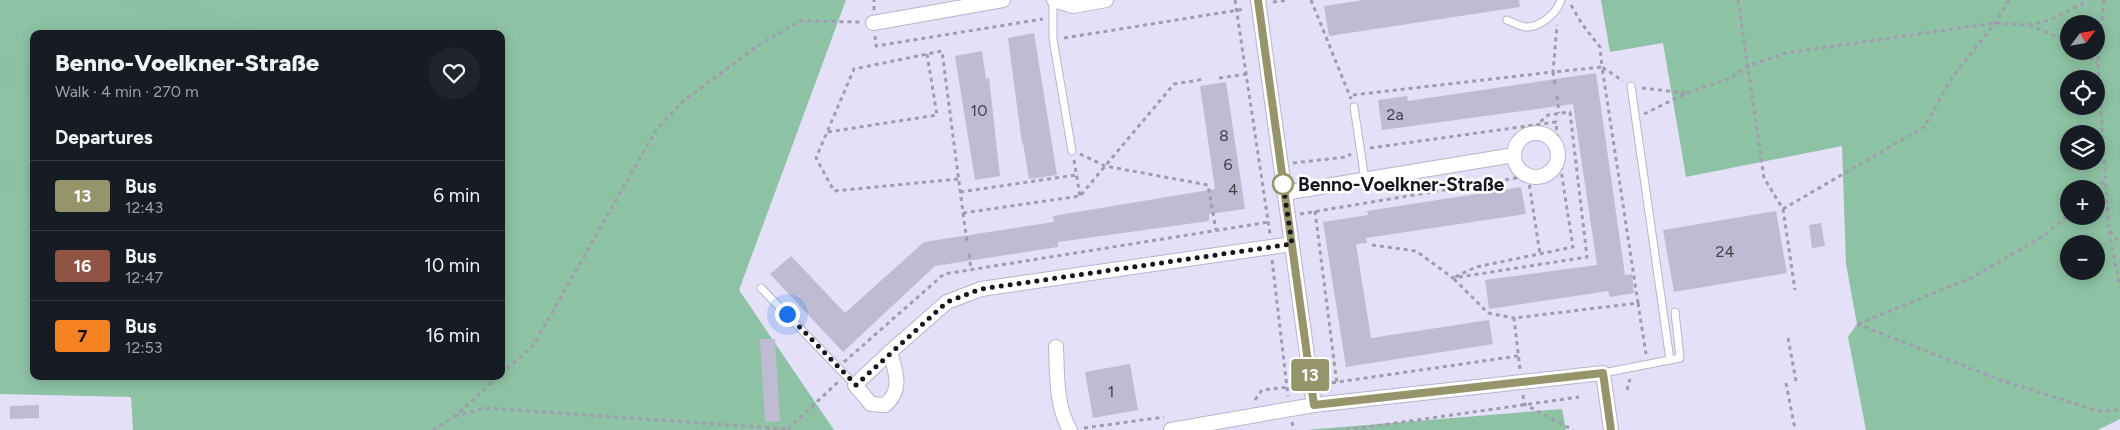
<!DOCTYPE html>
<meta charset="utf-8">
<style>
body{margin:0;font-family:Figtree,sans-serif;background:#20242c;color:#f1f3f6;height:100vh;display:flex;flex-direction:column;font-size:19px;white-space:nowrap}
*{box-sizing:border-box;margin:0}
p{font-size:16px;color:#9ea1a6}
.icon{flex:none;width:28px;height:28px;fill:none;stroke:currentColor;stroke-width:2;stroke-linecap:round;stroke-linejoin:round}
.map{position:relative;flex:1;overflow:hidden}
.drawer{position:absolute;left:30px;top:30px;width:475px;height:350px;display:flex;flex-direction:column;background:#171b24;border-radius:10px;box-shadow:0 2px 12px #0003}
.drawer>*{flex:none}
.badge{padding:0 10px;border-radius:4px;font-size:18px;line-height:32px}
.needle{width:32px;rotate:59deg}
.fabs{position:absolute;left:2060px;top:15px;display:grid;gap:10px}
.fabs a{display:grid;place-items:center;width:45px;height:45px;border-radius:50%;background:#171b24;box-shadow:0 2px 12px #0003;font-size:25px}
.you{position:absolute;width:25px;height:25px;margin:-12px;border:4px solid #fff;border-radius:50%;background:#1a73e8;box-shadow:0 0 0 8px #1a73e833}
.map>.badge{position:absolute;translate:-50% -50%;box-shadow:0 0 0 2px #fff}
h2{padding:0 25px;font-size:19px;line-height:45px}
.round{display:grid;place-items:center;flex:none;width:52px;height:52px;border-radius:26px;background:#20242c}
.overview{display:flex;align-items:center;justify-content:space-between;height:85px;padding:0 25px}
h1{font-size:24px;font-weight:800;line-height:38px}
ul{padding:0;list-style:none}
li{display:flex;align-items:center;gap:15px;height:70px;padding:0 25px;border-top:1px solid #363941}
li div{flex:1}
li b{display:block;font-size:19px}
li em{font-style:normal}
li .badge{min-width:55px;font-weight:700;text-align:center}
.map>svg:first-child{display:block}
.green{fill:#8ec2a4;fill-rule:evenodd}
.forest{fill:#8dc1a4}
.building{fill:#bfbbd2}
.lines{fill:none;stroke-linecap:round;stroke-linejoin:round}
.lane-casing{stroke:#b7b4cb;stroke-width:9}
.street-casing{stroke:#b7b4cb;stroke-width:16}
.path{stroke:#9f9cae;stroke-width:3;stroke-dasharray:4 4;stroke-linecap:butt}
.lane{stroke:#fff;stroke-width:7}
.street{stroke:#fff;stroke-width:14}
.line-casing{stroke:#fff;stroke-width:11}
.line{stroke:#96946b;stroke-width:8}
.walk{stroke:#17161e;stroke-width:5;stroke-dasharray:0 9}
.stop-dot{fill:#fff;stroke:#96946b;stroke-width:2.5}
.labels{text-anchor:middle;stroke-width:5;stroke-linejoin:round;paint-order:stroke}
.number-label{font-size:16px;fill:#413f4b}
.stop-label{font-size:19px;font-weight:bold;fill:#17161e;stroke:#fff;text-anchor:start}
</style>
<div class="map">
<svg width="2120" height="430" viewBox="0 0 2120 430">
<rect width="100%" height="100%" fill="#e4e0f8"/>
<g class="green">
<path d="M0,0H846L739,290L834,430H133L131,397L0,394ZM34,34H501V376H34Z"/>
<path d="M1601,0H2120V419L2098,430H1866L1848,337L1857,324L1846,264L1842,146L1686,177L1663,43L1610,52ZM2069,24H2096V51H2069ZM2069,79H2096V106H2069ZM2069,134H2096V161H2069ZM2069,189H2096V216H2069ZM2069,244H2096V271H2069Z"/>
<path d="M1562,409L1566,430H1306Z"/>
</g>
<g class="forest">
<path d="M113,0H194L264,34H179Z"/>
<path d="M0,53L34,69V100L0,84Z"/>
<path d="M0,155L34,167V197L0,188Z"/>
</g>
<g class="building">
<path d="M1364,0H1519L1520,7L1329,36L1324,6Z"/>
<path d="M1034,33L1057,175L1029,179L1023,143L1022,144L1008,38Z"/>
<path d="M982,51L986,79L989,78L1000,176L975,180L955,56Z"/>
<path d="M1596,73L1625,275L1632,274L1634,293L1610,297L1608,291L1489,309L1485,280L1597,265L1573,104L1382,130L1378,100L1407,96L1408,101Z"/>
<path d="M1226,82L1245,209L1209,214V221L1058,242V247L935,266L843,352L770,274L791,256L845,313L924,242L1054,222L1053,216L1215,189L1200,86Z"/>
<path d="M1521,187L1526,214L1366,238L1367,243L1356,244L1371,338L1489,320L1493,344L1346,367L1323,222L1368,215L1367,211Z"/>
<path d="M1776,211L1787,273L1674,292L1663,230Z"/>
<path d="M1821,223L1825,246L1812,248L1809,225Z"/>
<path d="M760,339H775L780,421L765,422Z"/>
<path d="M1130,364L1138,410L1093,418L1085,372Z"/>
<path d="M39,405V418L10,419V406Z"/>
</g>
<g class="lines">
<g class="lane-casing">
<g id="lane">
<path d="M1053,0V39L1072,151"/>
<path d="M1507,20C1512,22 1519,26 1525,27C1540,28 1557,13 1561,0"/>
<path d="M1631,86L1670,360"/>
<path d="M1354,107L1365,180"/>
<path d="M761,288L855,385"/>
<path d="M1603,373L1680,358L1675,312"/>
</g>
</g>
<g class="street-casing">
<g id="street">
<path d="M1054,0L1073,6L1106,0"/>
<path d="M1258,0L1314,405"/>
<path d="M873,23L1003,0"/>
<circle cx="1536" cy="155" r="22"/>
<path d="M1284,193L1514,155"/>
<path d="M1056,347C1057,374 1056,407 1070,430"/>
<path d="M890,352L855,385L871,404L885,405C903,390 896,373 890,352L947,302L981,289L1292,244"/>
<path d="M1171,430L1314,405L1603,373L1611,430"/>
</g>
</g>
<g class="path">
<path d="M1235,0L1270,234"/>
<path d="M1311,0L1351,99"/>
<path d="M1738,0L1764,178L1783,209L1795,290"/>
<path d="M2104,0L2098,63L2109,231L2120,287"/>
<path d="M1273,2L1288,0"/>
<path d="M1571,5L1582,24L1600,47L1602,67L1623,81"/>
<path d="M874,10V0"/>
<path d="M2029,25L2069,42"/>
<path d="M875,36L876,46L1043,19"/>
<path d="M1064,38L1245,9"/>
<path d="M2084,51L2097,63"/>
<path d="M1219,78L1247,74"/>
<path d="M1642,88L1686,93"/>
<path d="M1353,95L1553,72L1557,25"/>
<path d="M1557,96L1559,113"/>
<path d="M1644,114L1687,93L1731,78L1748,66L1786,53L1995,23L2028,25L2050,20L2089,0"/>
<path d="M828,132L937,115L927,54"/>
<path d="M1370,148L1556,122L1558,151L1573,247L1476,267L1453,278L1488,313L1514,318"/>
<path d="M1080,154L1105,166L1208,185L1216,230"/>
<path d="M1074,160L1080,196"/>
<path d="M1293,163L1346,157L1351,154"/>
<path d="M958,179L834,191L816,158L854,69L942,51L963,213L1080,196L1174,84L1205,79"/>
<path d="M2096,191L2104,180"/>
<path d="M960,192L1076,175"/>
<path d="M1783,209L1924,127L1952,78L1995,23L2009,0"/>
<path d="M1315,211L1337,384"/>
<path d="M963,213L967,242"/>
<path d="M1300,214L1528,176L1540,254"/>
<path d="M2110,231L2120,243"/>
<path d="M1372,245L1416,251L1453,278L1587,257L1570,112L1548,115L1538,124"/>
<path d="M969,254L971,270"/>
<path d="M1272,260L1288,396"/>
<path d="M1638,303L1646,354"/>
<path d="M1857,324L2003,381L2098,411L2120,410"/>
<path d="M1858,324L1973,277L2042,237L2069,215"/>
<path d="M1788,338L1796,381"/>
<path d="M844,362L944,274L1269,222"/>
<path d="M1520,369L1514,318L1638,303L1602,67L1553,72L1555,85"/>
<path d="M501,374L533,346L656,130L682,102L759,45L800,21L860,22"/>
<path d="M1786,383L1795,429"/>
<path d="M1324,384L1518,356"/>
<path d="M1627,390L1630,379"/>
<path d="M1523,395L1524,404L1573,430"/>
<path d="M1255,400L1262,390L1298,386"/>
<path d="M455,416L486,408L788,429"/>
<path d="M1292,422L1294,430"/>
<path d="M1084,428L1164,417"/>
<path d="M788,429L838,382"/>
<path d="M433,430L455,416L499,376"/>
<path d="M1346,430L1579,397"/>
</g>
<use href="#lane" class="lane"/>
<use href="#street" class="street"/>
</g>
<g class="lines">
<g class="line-casing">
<path id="line" d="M1258,0L1314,405L1603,373L1611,430"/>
</g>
<use href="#line" class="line"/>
<path class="walk" d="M787,314L856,385L947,302L981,289L1292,244L1283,184"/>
</g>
<circle class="stop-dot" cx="1283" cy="184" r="10"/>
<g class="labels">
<g class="number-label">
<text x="979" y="116">10</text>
<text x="1395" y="120">2a</text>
<text x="1224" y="141">8</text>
<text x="1228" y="170">6</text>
<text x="1233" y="195">4</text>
<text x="1725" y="257">24</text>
<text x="1111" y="397">1</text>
</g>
<g class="stop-label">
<text x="1298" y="191">Benno-Voelkner-Straße</text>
</g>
</g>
</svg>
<div class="fabs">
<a><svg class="needle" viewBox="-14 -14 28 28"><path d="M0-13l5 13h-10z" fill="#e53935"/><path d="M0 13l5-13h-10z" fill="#9ea1a6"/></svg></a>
<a><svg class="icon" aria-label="locate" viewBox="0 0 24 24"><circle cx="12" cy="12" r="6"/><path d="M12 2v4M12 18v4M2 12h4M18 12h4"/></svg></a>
<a><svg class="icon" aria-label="layers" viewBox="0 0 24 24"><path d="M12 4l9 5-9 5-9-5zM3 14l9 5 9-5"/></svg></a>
<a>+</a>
<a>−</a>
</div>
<div class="you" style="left:787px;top:314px"></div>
<b class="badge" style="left:1310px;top:375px;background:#96946b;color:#fff">13</b>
<section class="drawer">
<div class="overview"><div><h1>Benno-Voelkner-Straße</h1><p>Walk · 4 min · 270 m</p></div><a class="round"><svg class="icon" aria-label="heart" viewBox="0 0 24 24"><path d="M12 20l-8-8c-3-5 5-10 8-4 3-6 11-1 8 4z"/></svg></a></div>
<h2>Departures</h2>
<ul>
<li><span class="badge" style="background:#96946b;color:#fff">13</span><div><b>Bus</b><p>12:43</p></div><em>6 min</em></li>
<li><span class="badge" style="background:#8f5445;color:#fff">16</span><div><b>Bus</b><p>12:47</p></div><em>10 min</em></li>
<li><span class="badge" style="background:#f58220;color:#111">7</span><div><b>Bus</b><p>12:53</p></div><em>16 min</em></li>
</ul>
</section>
</div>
